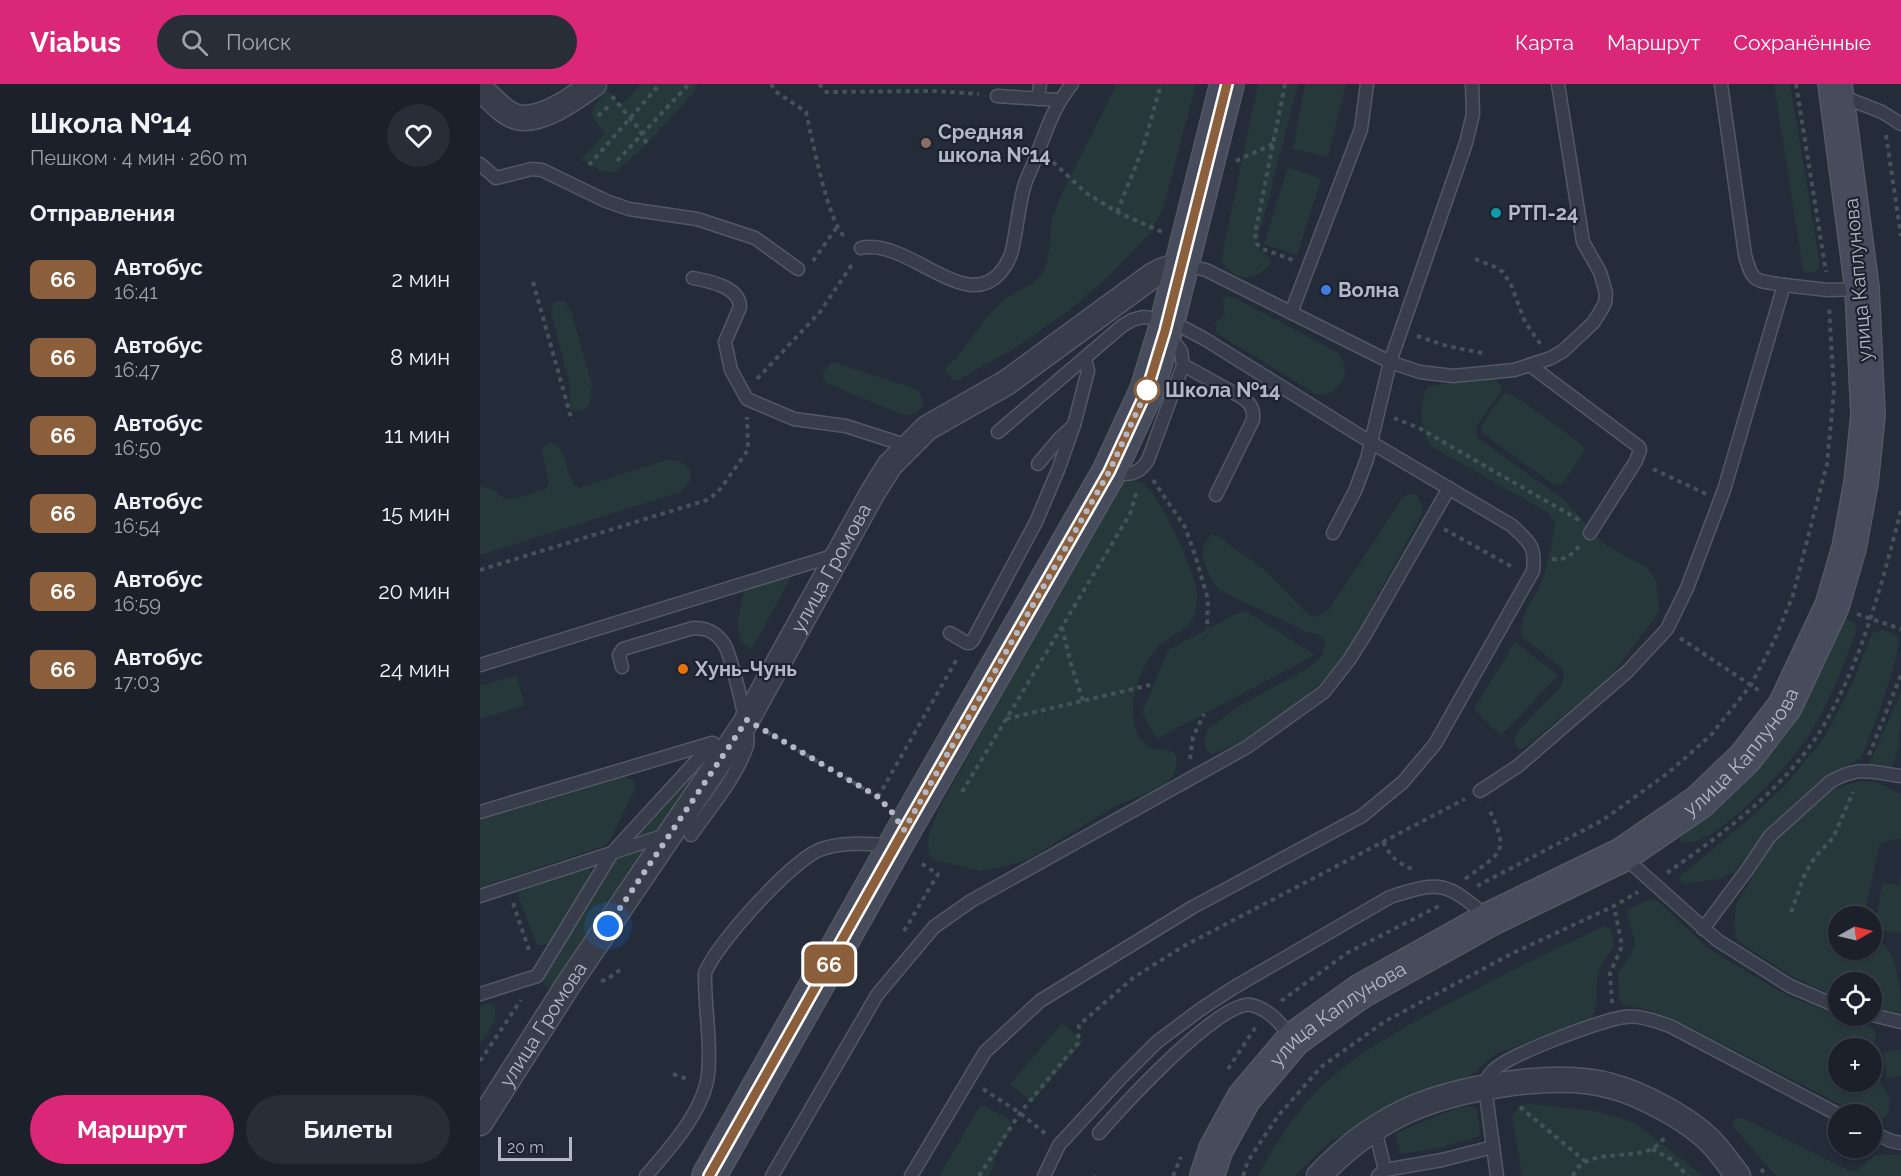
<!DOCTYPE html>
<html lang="ru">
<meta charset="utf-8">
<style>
body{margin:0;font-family:Raleway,sans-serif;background:#282d37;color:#f1f3f6;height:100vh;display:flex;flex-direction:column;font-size:22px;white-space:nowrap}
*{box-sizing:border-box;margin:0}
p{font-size:20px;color:#a0a3a9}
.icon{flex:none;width:33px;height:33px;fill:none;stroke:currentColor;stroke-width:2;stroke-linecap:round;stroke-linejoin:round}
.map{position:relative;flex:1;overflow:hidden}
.drawer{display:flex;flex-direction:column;background:#1b202b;width:480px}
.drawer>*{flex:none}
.badge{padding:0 12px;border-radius:9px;font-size:21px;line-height:39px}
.needle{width:39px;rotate:82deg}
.controls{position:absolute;left:1348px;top:822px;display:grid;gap:12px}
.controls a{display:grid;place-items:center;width:54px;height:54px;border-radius:50%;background:#1b202b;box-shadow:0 2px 4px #0004,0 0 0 2px #393e47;font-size:30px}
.scale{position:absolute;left:18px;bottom:15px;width:74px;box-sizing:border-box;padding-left:6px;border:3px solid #b3b8c6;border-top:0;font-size:16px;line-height:21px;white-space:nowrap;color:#b3b8c6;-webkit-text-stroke:4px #1d222f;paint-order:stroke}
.you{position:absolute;width:30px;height:30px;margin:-15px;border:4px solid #fff;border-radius:50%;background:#1a73e8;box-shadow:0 0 0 9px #1a73e833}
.map>.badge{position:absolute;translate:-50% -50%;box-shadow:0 0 0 3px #fff}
h2{padding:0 30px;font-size:22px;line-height:54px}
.round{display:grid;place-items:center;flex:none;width:63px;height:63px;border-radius:32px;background:#282d37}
.headline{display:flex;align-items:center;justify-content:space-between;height:102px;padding:0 30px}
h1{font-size:28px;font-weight:700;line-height:45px}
.action{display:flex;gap:12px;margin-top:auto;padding:12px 30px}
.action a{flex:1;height:69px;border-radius:36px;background:#db2777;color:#fff;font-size:24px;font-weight:700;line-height:69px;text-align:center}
.action a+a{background:#282d37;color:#f1f3f6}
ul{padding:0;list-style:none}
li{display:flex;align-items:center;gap:18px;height:78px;padding:0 30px}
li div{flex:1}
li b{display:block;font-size:22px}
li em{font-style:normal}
li .badge{min-width:66px;font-weight:700;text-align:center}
header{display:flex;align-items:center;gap:36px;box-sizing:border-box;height:84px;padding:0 30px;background:#db2777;color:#fff}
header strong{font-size:28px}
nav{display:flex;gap:33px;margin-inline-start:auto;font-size:21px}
.search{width:420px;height:54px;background:#282d37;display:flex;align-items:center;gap:15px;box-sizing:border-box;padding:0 21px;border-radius:33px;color:#a0a3a9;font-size:22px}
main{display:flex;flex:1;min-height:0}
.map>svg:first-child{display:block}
.green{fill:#27383b;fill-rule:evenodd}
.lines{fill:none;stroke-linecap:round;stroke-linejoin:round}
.lane-casing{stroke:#535865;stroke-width:15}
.street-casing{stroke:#535865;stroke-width:27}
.secondary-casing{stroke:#535865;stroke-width:36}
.path{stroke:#445358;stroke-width:4;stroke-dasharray:4.5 4.5;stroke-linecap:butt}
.lane{stroke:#373d4a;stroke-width:12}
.street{stroke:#373d4a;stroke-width:24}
.secondary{stroke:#464c5c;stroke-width:33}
.line-casing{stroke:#fff;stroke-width:14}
.line{stroke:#8b5e3c;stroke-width:9}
.walk{stroke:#b3b8c6;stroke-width:6;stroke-dasharray:0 10.8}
.education-dot{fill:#8d6e63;stroke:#1d222f;stroke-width:2}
.culture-dot{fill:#0f9aa8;stroke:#1d222f;stroke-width:2}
.shop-dot{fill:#3f7fe0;stroke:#1d222f;stroke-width:2}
.stop-dot{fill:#fff;stroke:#8b5e3c;stroke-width:3}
.food-dot{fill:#e8710a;stroke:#1d222f;stroke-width:2}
.labels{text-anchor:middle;stroke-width:4.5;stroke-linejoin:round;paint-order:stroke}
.poi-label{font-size:20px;font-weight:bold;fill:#b3b8c6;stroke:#1d222f;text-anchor:start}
.street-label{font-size:20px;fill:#b3b8c6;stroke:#1d222f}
.stop-label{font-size:20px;font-weight:bold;fill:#b3b8c6;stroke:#1d222f;text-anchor:start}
</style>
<header>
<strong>Viabus</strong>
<div class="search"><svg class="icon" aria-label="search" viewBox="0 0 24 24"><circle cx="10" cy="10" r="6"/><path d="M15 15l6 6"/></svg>Поиск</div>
<nav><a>Карта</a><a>Маршрут</a><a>Сохранённые</a></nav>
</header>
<main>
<section class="drawer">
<div class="headline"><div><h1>Школа №14</h1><p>Пешком · 4 мин · 260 m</p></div><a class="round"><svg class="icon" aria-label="heart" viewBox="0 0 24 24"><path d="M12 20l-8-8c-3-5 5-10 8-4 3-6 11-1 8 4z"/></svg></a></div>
<h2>Отправления</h2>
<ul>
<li><span class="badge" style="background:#8b5e3c;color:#fff">66</span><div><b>Автобус</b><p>16:41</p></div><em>2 мин</em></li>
<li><span class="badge" style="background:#8b5e3c;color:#fff">66</span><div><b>Автобус</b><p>16:47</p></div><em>8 мин</em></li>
<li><span class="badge" style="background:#8b5e3c;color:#fff">66</span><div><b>Автобус</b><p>16:50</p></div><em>11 мин</em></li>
<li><span class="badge" style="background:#8b5e3c;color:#fff">66</span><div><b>Автобус</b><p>16:54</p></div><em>15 мин</em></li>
<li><span class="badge" style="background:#8b5e3c;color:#fff">66</span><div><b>Автобус</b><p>16:59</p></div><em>20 мин</em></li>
<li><span class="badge" style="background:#8b5e3c;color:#fff">66</span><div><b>Автобус</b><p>17:03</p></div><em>24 мин</em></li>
</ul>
<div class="action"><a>Маршрут</a><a>Билеты</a></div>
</section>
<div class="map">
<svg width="1421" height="1092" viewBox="0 0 1421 1092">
<rect width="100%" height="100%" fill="#242b39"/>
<g class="green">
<path d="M161,0H217L215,7L167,60L136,88L121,87L101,76L125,49C106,31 110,23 128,6L140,22Z"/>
<path d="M636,0H716L683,125L670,149L631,190L589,227L535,264L478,296H473L465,287L467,281L475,276C490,258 510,225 528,213C541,204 556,202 564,186C573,166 567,144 576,124C594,82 618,42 636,0Z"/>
<path d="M778,0H818L778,156L780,166L791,176L790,181C774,199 753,197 741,176Z"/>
<path d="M825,0H866L848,73L813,65Z"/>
<path d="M1294,0H1310L1339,174V183L1336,188L1326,189L1323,185Z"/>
<path d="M808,83L841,95L817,171L784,160Z"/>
<path d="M748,212L757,215L857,268C872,284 865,301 847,310H836L737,249L735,239L745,230L742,215Z"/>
<path d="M77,217L85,218L91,227L112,300L110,319C105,327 98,330 90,325V302L71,228L72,222Z"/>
<path d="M352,278L428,302L440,308L444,319C439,330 433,331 423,331L349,300L342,293L346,284Z"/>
<path d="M1015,295L1022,304L1021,308L996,343V353L1083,415L1124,460L1166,483L1173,491L1177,502L1179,528L1130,593L1043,665H1039C1032,660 1034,656 1037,648L1080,604L1084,593L1083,585L1042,553C1037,533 1055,515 1062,497C1068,478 1073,458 1075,438L1067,428L949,361C940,343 939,324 946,305L953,301Z"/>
<path d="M1026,309L1035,312L1099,358L1104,364V368L1083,399L1079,401L1070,398L1002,349L1001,346L1004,337L1022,311Z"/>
<path d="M70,359C91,365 83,393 98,404L187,376C210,375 221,394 200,408L0,471V402L14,406L25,415H33L66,405L69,398L62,368L63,363Z"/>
<path d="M642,396C650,397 661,396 667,403C684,420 712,482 716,505C718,513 717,525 714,532C707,549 688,551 677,564C659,584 646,624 657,649C659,656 667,661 672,665L688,666L696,670V684L693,693L684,700L668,709L635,722L549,775L519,784L500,787L455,776L449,770L448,753L459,724L567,531L635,404Z"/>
<path d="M930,409L936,410L942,422V430L876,552L864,572L841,599L811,625L759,659L732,670L727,667L724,658L727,646L761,621L830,583L843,570L845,557L839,550L827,548L739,506C731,496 721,478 723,465C724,461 728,455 730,451L738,452L788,489L830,532C840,534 843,530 850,524L923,413Z"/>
<path d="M311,493L272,565L261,558L257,539L264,506Z"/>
<path d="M764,526L835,571L677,655L662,629L688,566Z"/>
<path d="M1365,535L1375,539L1376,547C1364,582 1351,613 1333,645C1318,671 1231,772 1200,757L1199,749L1360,537Z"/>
<path d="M1402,546L1410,548L1418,553C1421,572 1391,652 1381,674L1345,693L1288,747L1254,788L1239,795L1205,800L1201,798L1199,793L1269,735L1307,699L1344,654L1372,600L1392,549Z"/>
<path d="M1035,558L1078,591L1021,652L994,625Z"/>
<path d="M36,591L45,621L0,635V602Z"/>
<path d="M1421,609C1421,627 1421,678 1408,686L1388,682Z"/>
<path d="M225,675L227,678L72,906L63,900L64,892L138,770Z"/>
<path d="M145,693L154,697L155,705L129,758L122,763L0,803V736Z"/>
<path d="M1382,697L1399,699L1421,710V754L1400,759L1384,832H1359V866H1392V851C1396,854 1400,856 1403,860C1419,874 1421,912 1421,932L1392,924V898H1359V914L1313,893L1262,860L1256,854L1254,845L1256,820L1294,758L1354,704Z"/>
<path d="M107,783L110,785L111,790L69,858L64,861H57L38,811L42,807Z"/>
<path d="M1421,789V849L1395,845L1402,799L1419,801Z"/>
<path d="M1168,816L1178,817L1229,865L1306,911L1392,944L1396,949L1394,966L1400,997L1410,1015L1409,1030C1403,1035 1399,1037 1392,1035V1030H1379L1194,935L1169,926L1143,921L1139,915L1138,890L1154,864L1155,859L1147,829L1149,825ZM1359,964H1392V998H1359Z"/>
<path d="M1124,842L1131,845L1135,861C1131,868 1124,874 1121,881C1112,898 1121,917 1112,934L1016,970L990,992L919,1017L850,1058L815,1092H778C794,1060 824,1016 852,993C888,962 930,940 972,918C1022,891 1073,866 1124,842Z"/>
<path d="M10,919L14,921C20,936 8,947 0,960V922Z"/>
<path d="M582,939L603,958L552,1018L530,1000Z"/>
<path d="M1421,965V992L1407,994L1403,968Z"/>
<path d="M1052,1020L1116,1027L1155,1039L1223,1092H1042L1032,1032L1040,1021Z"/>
<path d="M504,1022L529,1035L532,1043L516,1073L510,1092H459L499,1024Z"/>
<path d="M992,1022L997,1025L1000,1049L999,1052L960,1064L920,1070L916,1053L918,1048L977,1024Z"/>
<path d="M1255,1034H1260L1271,1038L1370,1087L1378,1086L1395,1071L1421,1070V1092H1296L1256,1046L1252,1041Z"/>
</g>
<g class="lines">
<g class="lane-casing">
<g id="lane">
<path d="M1241,0L1265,171C1273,200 1275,196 1304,201"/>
<path d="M517,12L578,16"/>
<path d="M1361,12L1402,28L1421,40"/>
<path d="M558,15L560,0"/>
<path d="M0,80L16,94L52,85L62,86L126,117L149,125L217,135L275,154L318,185"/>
<path d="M381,164C428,154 483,228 519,190C527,181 531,173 533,162C537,142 539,122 544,103C548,90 555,78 559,65C569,39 575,21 592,0"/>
<path d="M704,181L726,186L910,278L940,288L973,292L1034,286L1071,274L1083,267L1113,239L1120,228L1125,219L1126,209L1120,188L1103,158L1078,0"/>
<path d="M213,194C229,197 260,203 260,223L245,258L251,286L267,315L314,335L366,342L428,362"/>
<path d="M811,229L881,45L887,0"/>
<path d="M703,281L763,314C772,321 774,326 773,336L736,411"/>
<path d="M1051,282L1159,363L1160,366L1156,377L1110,449"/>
<path d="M558,380L578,356L594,341L608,287L605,274"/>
<path d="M631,388C648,391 658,392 668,376L703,281L701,267L688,250"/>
<path d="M853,449L875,407L887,375L910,278L986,59L993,30L992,0"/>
<path d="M470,549L487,559H490L493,556L556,438L578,386L594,341"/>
<path d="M0,581L356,471"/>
<path d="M142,583L139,571L143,565L213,544C227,544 236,548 244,560C251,571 271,650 267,662C256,694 230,724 211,751"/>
<path d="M1000,707L1038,682L1148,587L1187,545L1207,504L1244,406L1304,201L1348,206L1381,205"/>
<path d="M0,728L232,659"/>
<path d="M1143,772L1237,856L1310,902L1359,923"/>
<path d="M0,812L132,769L233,659"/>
<path d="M1223,845L1267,786L1290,752L1350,698C1379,681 1390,688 1421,692"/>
<path d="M0,910L57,892L132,769L185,751"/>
<path d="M1392,931L1421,938"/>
<path d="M895,1045L905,1086"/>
<path d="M1392,1048L1411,1057L1421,1059"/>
<path d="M619,1049C641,1024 739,916 771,921C790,925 800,940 813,954"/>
<path d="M166,1092C190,1064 223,1028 228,991C232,957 224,922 225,889C236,860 311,778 339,766C361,757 388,760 412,761"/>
<path d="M292,1092L397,911L454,843L491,817L767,663L844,608L869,576L886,549L969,404"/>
<path d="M431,1092L505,968L560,917L713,823L882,732L923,698L955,660L1053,487C1056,461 1049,458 1031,441L892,359L723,254L702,243L679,235L663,233L652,236L642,242L518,348"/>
<path d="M564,1092L579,1061L640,995L677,958L721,925L753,904L910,813C964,795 967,800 1009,834"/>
<path d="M898,1092L905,1086L962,1076L1013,1063"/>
<path d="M1017,1092L1005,1003C1006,997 1008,991 1013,987C1027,971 1122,936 1145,933C1160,931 1175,937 1190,942L1359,1031"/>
</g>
</g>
<g class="street-casing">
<g id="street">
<path d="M0,4C10,13 24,30 37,33C61,39 96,13 114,0"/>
<path id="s1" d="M0,1039L90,898L264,641L393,408L410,381L447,344L526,299L672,192L681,187L702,180"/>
<path d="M839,1092C862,1067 892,1044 922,1029C973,1004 1076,986 1131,1002C1162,1010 1211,1036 1233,1060C1242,1070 1250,1081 1258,1092"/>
</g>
</g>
<g class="secondary-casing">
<g id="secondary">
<path d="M229,1092L424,746L629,388L667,306L685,247L747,0"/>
<path id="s2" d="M727,1092L736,1065L764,1014L814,955L881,907L1010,835L1142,771L1219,718L1265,674L1305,622L1352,522L1369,464L1381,399L1388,331L1382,204L1355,0"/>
</g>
</g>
<g class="path">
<path d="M291,0L295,7L326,28C332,53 348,141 366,154"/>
<path d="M339,0L346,8L456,7L499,10"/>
<path d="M805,0L775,150L777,160L783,165L813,176"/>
<path d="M1316,0L1346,188"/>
<path d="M132,12L159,45L167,60"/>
<path d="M118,32L130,21"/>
<path d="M1406,51L1421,152"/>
<path d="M137,77L209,0"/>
<path d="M756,77L793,60"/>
<path d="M573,78L606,109L637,128L682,148"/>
<path d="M109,81L180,0"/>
<path d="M637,128L663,64L681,0"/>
<path d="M995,175L1013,182L1023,188L1031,201L1045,238L1061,261"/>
<path d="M333,177L357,143"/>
<path d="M53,198L92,337"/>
<path d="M937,252L967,262L1002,269"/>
<path d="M277,295L340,228L373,179"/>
<path d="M914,334L939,344L1099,436"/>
<path d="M1173,385L1226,410"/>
<path d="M673,396L705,443L715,471L728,515L727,545"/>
<path d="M964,445L1034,484"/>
<path d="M1072,475C1085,477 1092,471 1100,461"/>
<path d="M0,486L227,416L238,408L268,366L267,333"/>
<path d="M1377,530L1421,545"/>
<path d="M582,543L591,580L603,617"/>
<path d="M1200,554L1281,608"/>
<path d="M526,635L674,600"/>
<path d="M287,648L398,713L406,722"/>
<path d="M1389,671L1421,591"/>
<path d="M710,675L713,653L724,630"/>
<path d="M482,708L650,430L657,406"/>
<path d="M398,713L478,573"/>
<path d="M903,758C912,775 917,778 934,786"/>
<path d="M1187,789C1242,750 1299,709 1337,652C1379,588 1402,500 1421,426"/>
<path d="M985,795C1023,767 1030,769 1008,723"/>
<path d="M997,802L1123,736L1188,689L1231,651L1271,601L1295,555L1313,511L1347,380L1354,307L1349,222"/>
<path d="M33,819L50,869"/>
<path d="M1311,828L1325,790L1335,773L1353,754L1373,708"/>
<path d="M424,847L458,790L439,778"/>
<path d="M121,897L126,896L140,886"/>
<path d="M801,917L867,869L959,822"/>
<path d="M1132,919L1130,889L1142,862L1134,822"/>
<path d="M0,977L41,916"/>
<path d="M748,985L777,941"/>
<path d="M193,990L210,996"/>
<path d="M503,1005L540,1029L567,1051"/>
<path d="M1040,1023L1105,1077"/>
<path d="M1172,1065L1192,1076L1208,1092"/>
<path d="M1281,1085L1287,1092"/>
<path d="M499,1092L540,1029L598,959L599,941L653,894L702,863L985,715"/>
<path d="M614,1092H615"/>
<path d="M693,1092L701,1073"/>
<path d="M763,1092L768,1077L798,1032L841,983L904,938L1031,870L1134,822L1158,808"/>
<path d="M1093,1092C1103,1064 1149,1076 1172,1065C1177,1062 1183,1056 1186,1052"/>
</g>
<use href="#lane" class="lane"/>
<use href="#street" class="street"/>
<use href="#secondary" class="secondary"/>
</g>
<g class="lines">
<g class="line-casing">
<path id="line" d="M229,1092L424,746L629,388L667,306L685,247L747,0"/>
</g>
<use href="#line" class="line"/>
<path class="walk" d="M128,842L267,636L398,713L411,727L424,746L629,388L667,306"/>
</g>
<circle class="education-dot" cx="446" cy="59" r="6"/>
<circle class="culture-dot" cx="1016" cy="129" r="6"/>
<circle class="shop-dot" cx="846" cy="206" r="6"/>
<circle class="stop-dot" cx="667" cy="306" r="12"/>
<circle class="food-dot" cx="203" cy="585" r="6"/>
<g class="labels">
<g class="poi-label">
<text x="458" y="55">Средняя<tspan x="458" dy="23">школа №14</tspan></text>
<text x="1028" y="136">РТП-24</text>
<text x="858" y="213">Волна</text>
<text x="215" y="592">Хунь-Чунь</text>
</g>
<g class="street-label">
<text transform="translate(1378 196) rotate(-95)" y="7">улица Каплунова</text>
<text dy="7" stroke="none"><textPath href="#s1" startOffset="657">улица Громова</textPath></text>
<text dy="7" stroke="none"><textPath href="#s2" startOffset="700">улица Каплунова</textPath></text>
<text dy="7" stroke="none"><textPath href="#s2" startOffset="214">улица Каплунова</textPath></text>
<text dy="7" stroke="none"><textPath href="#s1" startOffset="117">улица Громова</textPath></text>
</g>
<g class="stop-label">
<text x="685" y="313">Школа №14</text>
</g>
</g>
</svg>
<div class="controls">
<a><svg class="needle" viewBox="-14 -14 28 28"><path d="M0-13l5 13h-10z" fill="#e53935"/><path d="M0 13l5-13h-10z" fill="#a0a3a9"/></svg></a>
<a><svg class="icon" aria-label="locate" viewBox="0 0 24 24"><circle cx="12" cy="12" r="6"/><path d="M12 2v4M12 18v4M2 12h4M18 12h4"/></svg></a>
<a>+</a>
<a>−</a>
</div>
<div class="scale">20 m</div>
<div class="you" style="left:128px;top:842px"></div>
<b class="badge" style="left:349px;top:880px;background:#8b5e3c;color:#fff">66</b>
</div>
</main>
